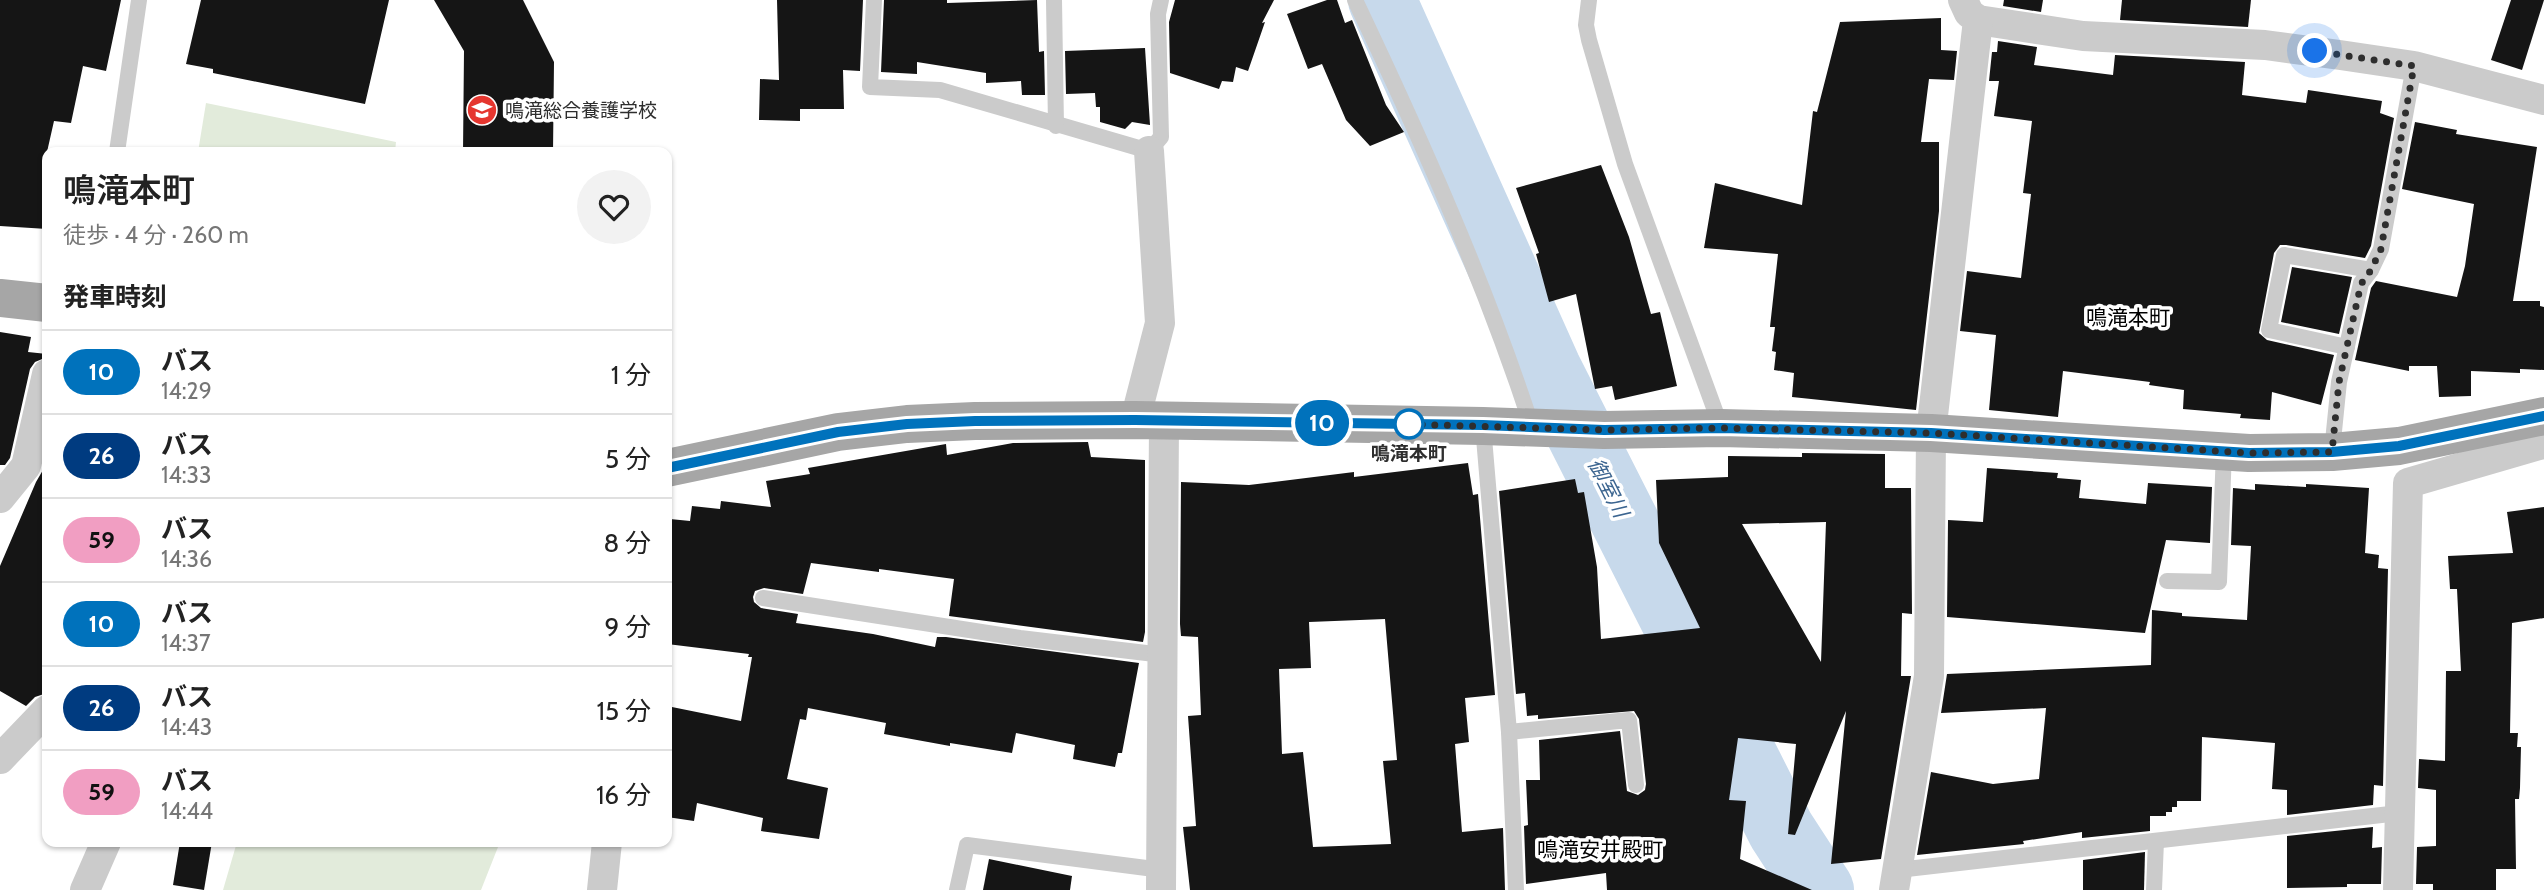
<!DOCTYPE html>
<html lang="ja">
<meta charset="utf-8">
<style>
body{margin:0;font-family:Cabin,"Noto Sans JP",sans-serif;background:#f2f2f2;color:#222;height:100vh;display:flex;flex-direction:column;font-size:26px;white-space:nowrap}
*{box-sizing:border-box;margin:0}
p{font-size:23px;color:#767676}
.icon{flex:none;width:38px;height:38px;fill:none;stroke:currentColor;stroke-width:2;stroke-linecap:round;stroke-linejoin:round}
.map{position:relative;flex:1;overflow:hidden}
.panel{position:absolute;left:42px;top:147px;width:630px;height:700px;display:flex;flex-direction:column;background:#fff;border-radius:14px;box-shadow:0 2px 5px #0004}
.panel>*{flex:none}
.badge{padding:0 14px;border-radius:23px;font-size:24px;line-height:46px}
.you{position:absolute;width:35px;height:35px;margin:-18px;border:5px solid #fff;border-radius:50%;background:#1a73e8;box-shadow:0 0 0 10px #1a73e833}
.map>.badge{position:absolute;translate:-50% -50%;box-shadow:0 0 0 4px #fff}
h2{padding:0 21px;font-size:26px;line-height:63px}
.round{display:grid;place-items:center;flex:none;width:74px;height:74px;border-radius:37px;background:#f2f2f2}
.head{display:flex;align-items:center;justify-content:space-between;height:119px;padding:0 21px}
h1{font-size:33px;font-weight:600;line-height:52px}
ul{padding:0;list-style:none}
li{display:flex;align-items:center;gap:21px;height:84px;padding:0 21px;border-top:2px solid #e0e0e0}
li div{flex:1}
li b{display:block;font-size:26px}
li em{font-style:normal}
li .badge{min-width:77px;font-weight:700;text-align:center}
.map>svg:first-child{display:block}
.green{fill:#e2ebdb}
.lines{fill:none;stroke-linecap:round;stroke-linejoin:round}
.river{stroke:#c7d9eb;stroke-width:68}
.building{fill:#151515;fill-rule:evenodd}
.service{stroke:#cbcbcb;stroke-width:16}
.minor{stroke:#cbcbcb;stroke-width:30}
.primary{stroke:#a6a6a6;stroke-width:38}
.line-casing{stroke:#fff;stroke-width:16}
.line{stroke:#0072bc;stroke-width:10}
.walk{stroke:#2e2e2e;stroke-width:7;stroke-dasharray:0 12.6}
.stop-dot{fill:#fff;stroke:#0072bc;stroke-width:3.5}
.labels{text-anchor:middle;stroke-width:7;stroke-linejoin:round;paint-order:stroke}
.poi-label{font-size:19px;fill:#2e2e2e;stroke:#fff;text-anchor:start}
.stop-label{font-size:19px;font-weight:bold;fill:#2e2e2e;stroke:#fff}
.neighbourhood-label{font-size:21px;fill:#000;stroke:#fff}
.water-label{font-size:21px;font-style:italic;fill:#3c6590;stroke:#fff}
</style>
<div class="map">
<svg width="2544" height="890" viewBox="0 0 2544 890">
<rect width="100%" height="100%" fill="#fff"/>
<g class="green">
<path d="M206,103L396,142L395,152H198Z"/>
<path d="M237,842H500L481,890H223Z"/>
</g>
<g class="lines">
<path class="river" d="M1382,0L1547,368L1781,830L1820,890"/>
</g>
<g class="building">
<path d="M0,0H121L106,71L83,66L71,123L54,121L47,152V229L0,226Z"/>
<path d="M201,0H389L365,104L213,73V69L186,64Z"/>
<path d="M434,0H523L554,62L553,152H463L464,51Z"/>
<path d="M777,0H863L860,71L843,70L844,109H800V121L759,120L760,79L779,80Z"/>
<path d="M884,0H947V3L1037,0L1039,52L1044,51L1045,95H1022L1021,81L986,83V73L917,62V74L881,72Z"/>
<path d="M1175,0H1274L1262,23L1265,22L1248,71L1236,67L1233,82L1222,81L1219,89L1170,73L1169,22Z"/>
<path d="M1327,0H1337L1345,23L1352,20L1386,105L1404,132L1370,146L1346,120L1322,64L1308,69L1287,14Z"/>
<path d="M2004,0H2043L2041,12L2003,6Z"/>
<path d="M2122,0H2251L2248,27L2120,20Z"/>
<path d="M2511,0H2544L2522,70L2491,60Z"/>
<path d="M1941,18V50L1957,51L1954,80L1929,79L1921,142H1939V211L1916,410L1792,397L1794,373L1774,370L1776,352L1772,351L1775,327H1770L1778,254L1704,248L1715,183L1802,205L1813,111L1817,112L1840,22Z"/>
<path d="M1998,41L2037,47L2034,65L2113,75L2115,55L2245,62L2242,95L2306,103L2308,90L2382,101L2380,113L2394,118L2371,246L2365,258L2286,245H2280L2274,253L2259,333L2267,340L2334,355L2321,405L2272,392L2270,420L2240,418L2241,414L2183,409L2184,390L2149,385L2150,382L2063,371L2058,417L1989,410L1996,335L1960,331L1967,271L2021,278L2031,194L2023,193L2032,121L1994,116L1999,81H1989L1992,52H1997Z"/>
<path d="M1145,48L1150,125L1132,122L1125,129L1100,122V107H1096L1095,93L1066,94L1065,51Z"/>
<path d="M2415,122L2457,130L2456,134L2537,147L2513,301H2540V306L2544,307V370L2520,369V373L2471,371V396L2439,397L2437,366H2409V371L2355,360L2371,288L2376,281L2457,297L2465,266L2474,204L2402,189Z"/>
<path d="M1601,165L1629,237L1651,314L1660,312L1677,386L1615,400L1612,386L1595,389L1576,294L1549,302L1536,254L1539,253L1516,188Z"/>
<path d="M2292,267L2352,277L2339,334L2281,322Z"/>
<path d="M0,332L31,337L28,352L47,354V357L35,362L30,369L10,458L5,465H0Z"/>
<path d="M1088,442L1091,457L1145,460V632L1143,642L949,616L954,579L879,569V572L811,563L803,594L764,588L755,591L753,597L754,602L761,608L798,614L796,623L873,634L935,647L937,637H946L1139,663L1122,753H1118L1115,767L1073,759L1075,745L1016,733L1012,753L950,743V746L884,734L886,723L808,708L806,720L800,719L787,779L828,788L819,839L761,831L763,818L697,803L694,821L667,817V706L741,721L752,657H748L749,654L667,644V553L670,519L690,521L692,506L720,509L721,501L771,507L766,481L810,474L808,468L946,444L947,455L1013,443Z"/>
<path d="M47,452V693L35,697L26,706L0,691V566L36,482L43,470Z"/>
<path d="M1802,453L1885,454V488H1911L1912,614L1902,613L1901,676H1911L1881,859L1831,864L1846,711L1795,835L1788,834L1796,744L1738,738L1729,800L1746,801L1740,859L1812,890H1607L1606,873L1526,884L1524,826L1528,825L1526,780H1540L1539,740L1620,731L1627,791L1638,795L1645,790L1646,784L1639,719L1634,711L1538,719V715L1527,716L1525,693L1516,694L1499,491L1575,479L1578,493L1584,492L1597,567L1601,639L1700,628L1659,543L1656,480L1728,477V456L1802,457ZM1826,522L1821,662L1742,524Z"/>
<path d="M1468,463L1473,495L1478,494L1495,695L1465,698L1469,742L1455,744L1462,832L1503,828L1505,890H1190L1183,827L1196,826L1188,716L1201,715L1198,637L1181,636L1180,624L1181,482L1249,485L1354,472V477ZM1385,619L1397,760L1383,761L1391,844L1313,847L1303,752L1282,754L1279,669L1311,668L1309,622Z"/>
<path d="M1987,468L2058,473L2057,478L2081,480L2079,498L2146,504L2148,483L2212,487L2210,543L2166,540L2145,633L1947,617L1948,520L1983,522Z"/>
<path d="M2255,484L2306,487V484L2369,488L2365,553L2379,555L2378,568L2388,569L2383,786L2374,785L2373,805L2287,815V790L2272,789L2275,743L2202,737L2201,801H2177V807H2172V812H2166V816H2150V831L2082,838V832L2023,841L2024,844L1917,855L1931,772L1993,784L2039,779L2046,708L1941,713L1947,674L2151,665L2152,610L2182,613V616L2247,620L2251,546L2231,545L2233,488L2255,490Z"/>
<path d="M2544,507V618L2512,623L2510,733H2518L2517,747H2521L2520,788L2519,799H2515L2516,869H2496V890H2433V884H2416L2417,847L2436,846V790L2418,788L2419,759L2445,761L2446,671H2461L2457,589H2450L2448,556L2513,553L2507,512Z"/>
<path d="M2373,827L2372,848L2382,847L2381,884H2347V887L2287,888V836Z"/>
<path d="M180,842H212L204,890L173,885Z"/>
<path d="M2145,852L2144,890H2083V860Z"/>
<path d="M989,859L1072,876L1070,890H983Z"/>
</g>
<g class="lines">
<g class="service">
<path d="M874,0L870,87L940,90L1149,151L1161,137L1158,14L1161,0"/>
<path d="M1054,0L1056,126"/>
<path d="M1355,0C1421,139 1484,280 1532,427"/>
<path d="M1589,0L1586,25L1589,40L1625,164L1721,427"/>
<path d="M117,152L139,0"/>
<path d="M2347,347L2269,330L2284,255L2371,270"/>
<path d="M1483,426L1509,732L1516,890"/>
<path d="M2332,451L2339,382L2361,283L2371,270L2381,249L2414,66"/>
<path d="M2167,581L2219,582L2224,451"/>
<path d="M763,598L1020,638L1163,655"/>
<path d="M1509,732L1629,720L1636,785"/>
<path d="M1898,870L2399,813"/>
<path d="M957,890L967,845L1162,870"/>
<path d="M2154,890L2156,841"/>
</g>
<g class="minor">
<path d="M1978,20L2083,36L2265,45L2340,55L2414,66L2544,100"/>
<path d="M1135,420L1160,323L1149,151"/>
<path d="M0,498L26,466L47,374"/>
<path d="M0,759L47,710"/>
<path d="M85,890L106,842"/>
<path d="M602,890L607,842"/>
<path d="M1161,890L1164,421"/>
<path d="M1894,890L1929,676L1931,433L1978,20L1969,13L1963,0"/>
<path d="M2398,890L2408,483L2539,445L2542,417"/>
</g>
<g class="primary">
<path d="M0,298L47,303"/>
<path d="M667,468L838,432L907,424L975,421L1135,420L1483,426L1604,430L1721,428L1931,433L2249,453L2332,452L2399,446L2544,416"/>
</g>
</g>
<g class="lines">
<g class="line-casing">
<path id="line" d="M667,468L838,432L907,424L975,421L1135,420L1483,425L1604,430L1721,428L1931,433L2249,453L2332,452L2399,446L2544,416"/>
</g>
<use href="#line" class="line"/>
<path class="walk" d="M1409,424H1403L1604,430L1721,428L1931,433L2249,453L2332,452L2339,382L2361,284L2371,270L2381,249L2414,66L2315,51"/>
</g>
<defs>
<g id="school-disc" transform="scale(1.575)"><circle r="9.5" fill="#e5362f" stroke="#fff"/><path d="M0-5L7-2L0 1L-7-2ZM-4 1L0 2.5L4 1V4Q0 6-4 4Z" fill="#fff"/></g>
</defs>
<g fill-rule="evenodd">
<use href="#school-disc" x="482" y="110"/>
</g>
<circle class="stop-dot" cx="1409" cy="424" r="14"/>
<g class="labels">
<g class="poi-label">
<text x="505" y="117">鳴滝総合養護学校</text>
</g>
<g class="stop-label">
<text x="1409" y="460">鳴滝本町</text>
</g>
<g class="neighbourhood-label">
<text x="2128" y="325">鳴滝本町</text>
<text x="1600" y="857">鳴滝安井殿町</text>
</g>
<g class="water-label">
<text transform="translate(1608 488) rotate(63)" y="7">御室川</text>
</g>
</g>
</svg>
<div class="you" style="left:2315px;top:51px"></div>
<b class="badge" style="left:1322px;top:423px;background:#0072bc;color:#fff">10</b>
<section class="panel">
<div class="head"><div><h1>鳴滝本町</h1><p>徒歩 · 4 分 · 260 m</p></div><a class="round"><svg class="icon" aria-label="heart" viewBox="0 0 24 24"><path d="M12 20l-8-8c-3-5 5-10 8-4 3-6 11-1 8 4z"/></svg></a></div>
<h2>発車時刻</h2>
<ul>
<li><span class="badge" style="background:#0072bc;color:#fff">10</span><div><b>バス</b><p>14:29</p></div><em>1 分</em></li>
<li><span class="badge" style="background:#003b80;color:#fff">26</span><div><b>バス</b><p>14:33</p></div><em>5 分</em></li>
<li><span class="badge" style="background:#f19ec2;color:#111">59</span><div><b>バス</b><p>14:36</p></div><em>8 分</em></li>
<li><span class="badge" style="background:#0072bc;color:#fff">10</span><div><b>バス</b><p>14:37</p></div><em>9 分</em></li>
<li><span class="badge" style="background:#003b80;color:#fff">26</span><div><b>バス</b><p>14:43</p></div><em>15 分</em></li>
<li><span class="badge" style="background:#f19ec2;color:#111">59</span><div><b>バス</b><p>14:44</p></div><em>16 分</em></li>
</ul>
</section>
</div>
